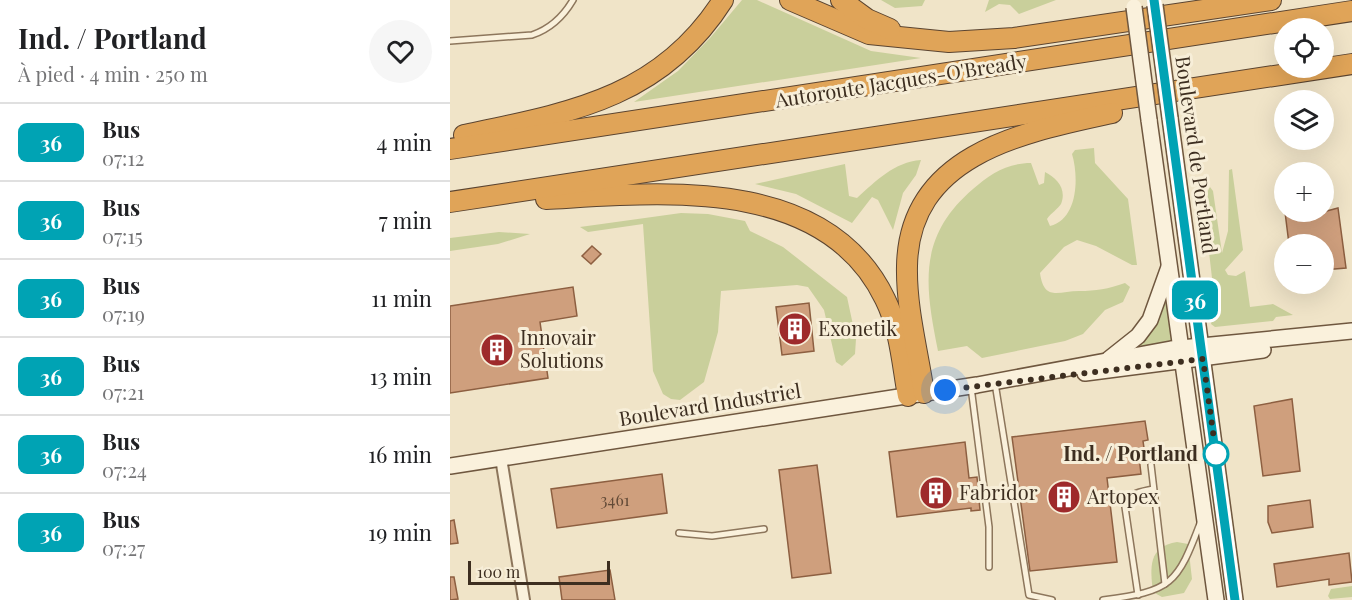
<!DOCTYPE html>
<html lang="fr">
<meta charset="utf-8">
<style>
body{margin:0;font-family:"Playfair Display",serif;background:#f6f6f6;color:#202124;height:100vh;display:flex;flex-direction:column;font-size:22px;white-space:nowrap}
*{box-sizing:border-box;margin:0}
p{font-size:20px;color:#757577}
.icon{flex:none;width:33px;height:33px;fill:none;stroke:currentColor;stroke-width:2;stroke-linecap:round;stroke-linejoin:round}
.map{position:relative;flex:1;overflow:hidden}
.details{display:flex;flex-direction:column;background:#fff;width:450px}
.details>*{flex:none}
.badge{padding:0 12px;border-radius:9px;font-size:21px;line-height:39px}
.controls{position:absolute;left:824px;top:18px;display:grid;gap:12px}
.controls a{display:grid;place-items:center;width:60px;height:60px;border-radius:50%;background:#fff;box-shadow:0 6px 24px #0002;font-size:30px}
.scale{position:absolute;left:18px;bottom:15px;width:142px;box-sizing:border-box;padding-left:6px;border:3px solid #3d2e20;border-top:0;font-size:16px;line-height:21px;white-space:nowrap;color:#3d2e20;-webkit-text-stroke:4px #f7eed8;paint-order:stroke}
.you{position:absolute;width:30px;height:30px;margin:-15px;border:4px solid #fff;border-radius:50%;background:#1a73e8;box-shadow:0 0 0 9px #1a73e833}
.map>.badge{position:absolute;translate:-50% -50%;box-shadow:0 0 0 3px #fff}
.round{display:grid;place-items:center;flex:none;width:63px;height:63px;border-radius:32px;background:#f6f6f6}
.head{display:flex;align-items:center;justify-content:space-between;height:102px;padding:0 18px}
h1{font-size:28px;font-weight:700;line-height:45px}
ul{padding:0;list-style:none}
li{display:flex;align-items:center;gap:18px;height:78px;padding:0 18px;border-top:2px solid #e0e0e0}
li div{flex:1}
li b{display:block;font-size:22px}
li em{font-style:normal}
li .badge{min-width:66px;font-weight:700;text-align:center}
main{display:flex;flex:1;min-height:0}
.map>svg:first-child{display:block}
.green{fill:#c9cf9b}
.building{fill:#cf9f7d;stroke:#8d5f41;stroke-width:1.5}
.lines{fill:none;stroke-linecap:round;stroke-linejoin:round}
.lane-casing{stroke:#8d765c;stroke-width:8}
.street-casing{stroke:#8d765c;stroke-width:14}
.secondary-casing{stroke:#6f573f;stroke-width:18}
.highway-casing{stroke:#5b4430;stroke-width:22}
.lane{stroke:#faf1dc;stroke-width:5}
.street{stroke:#faf1dc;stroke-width:10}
.secondary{stroke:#faf1dc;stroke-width:15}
.highway{stroke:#e0a458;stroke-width:20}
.secondary-bridge-casing{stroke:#6f573f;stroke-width:18;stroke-linecap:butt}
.secondary-bridge{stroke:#faf1dc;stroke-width:15}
.line-casing{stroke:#fff;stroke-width:14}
.line{stroke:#00a3b4;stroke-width:9}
.walk{stroke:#3d2e20;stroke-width:6;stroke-dasharray:0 10.8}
.stop-dot{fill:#fff;stroke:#00a3b4;stroke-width:3}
.labels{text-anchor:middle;stroke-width:6;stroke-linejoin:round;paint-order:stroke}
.number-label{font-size:16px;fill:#624a37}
.street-label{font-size:20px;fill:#3d2e20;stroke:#f7eed8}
.poi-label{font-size:20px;fill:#3d2e20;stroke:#f7eed8;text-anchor:start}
.stop-label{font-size:20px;font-weight:bold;fill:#3d2e20;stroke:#f7eed8;text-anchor:end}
</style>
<main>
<section class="details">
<div class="head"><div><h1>Ind. / Portland</h1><p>À pied · 4 min · 250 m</p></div><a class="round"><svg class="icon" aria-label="heart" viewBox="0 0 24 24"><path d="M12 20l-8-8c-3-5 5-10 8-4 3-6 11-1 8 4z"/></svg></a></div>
<ul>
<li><span class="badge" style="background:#00a3b4;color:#fff">36</span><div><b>Bus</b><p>07:12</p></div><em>4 min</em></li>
<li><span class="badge" style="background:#00a3b4;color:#fff">36</span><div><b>Bus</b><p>07:15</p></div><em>7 min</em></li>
<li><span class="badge" style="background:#00a3b4;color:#fff">36</span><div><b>Bus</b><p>07:19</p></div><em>11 min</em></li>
<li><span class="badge" style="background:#00a3b4;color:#fff">36</span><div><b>Bus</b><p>07:21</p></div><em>13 min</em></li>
<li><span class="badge" style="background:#00a3b4;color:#fff">36</span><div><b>Bus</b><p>07:24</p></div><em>16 min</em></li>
<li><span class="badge" style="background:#00a3b4;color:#fff">36</span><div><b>Bus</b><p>07:27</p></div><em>19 min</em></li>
</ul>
</section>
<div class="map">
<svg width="902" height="600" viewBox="0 0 902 600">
<rect width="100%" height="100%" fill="#f0e4c8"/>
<g class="green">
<path d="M292,0H307L421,51L471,58L184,102L228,71L260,38Z"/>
<path d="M431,0H475L472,6L445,8Z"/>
<path d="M539,0H606L569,14L560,5L549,4L535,12Z"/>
<path d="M644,148L645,163L678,199L687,265H682L646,246L627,240L614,247L590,273C594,302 609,291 629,291C646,291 658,289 675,283L680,287L673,302L655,310L633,334L615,341L532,358L517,346L488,351C475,286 467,237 523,189C540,174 557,163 581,163L589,185L594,183L595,172C607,178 617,189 611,204C608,209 601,213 597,219L600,226C628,219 629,177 622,154L625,150Z"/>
<path d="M471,160L466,175L453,193L443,230L428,200L422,197L402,223L346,194L305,184L395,164L399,196L407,198C426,181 444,162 471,160Z"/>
<path d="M782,169L793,250L775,270L778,275L786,276L795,271L800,307L823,304L843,315L826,317L823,321L765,327L761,324L765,304L753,200L760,187L763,191L772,253L778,231L779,170Z"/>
<path d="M231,213L258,214L295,221L300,231L333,247L397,297L406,339L405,354L392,366L386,362L374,310L358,287L347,285L271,291L268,332L254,382L230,400L221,399L213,394L203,371L193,224L138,232L130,227Z"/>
<path d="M49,232L80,234L48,244L0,251V238Z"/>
<path d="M715,303L718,305L723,342L688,347Z"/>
<path d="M727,542L738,544L742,579L734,593L712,597L703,592C700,567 698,547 727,542Z"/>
<path d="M902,586V597L880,599L878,596L881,589Z"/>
</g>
<g class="building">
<path d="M888,208L896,268L873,270V244H839L835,212H873Z"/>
<path d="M142,246L151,254L141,264L132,256Z"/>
<path d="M123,287L127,316L90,322L98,378L0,393V306Z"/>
<path d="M359,303L364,351L332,355L326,307Z"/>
<path d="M842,399L850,471L813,476L804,406Z"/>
<path d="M695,421L698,440L693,441L694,448H688L691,474L657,478L667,562L580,571L562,437Z"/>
<path d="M515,442L519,478L527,477L530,510L521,511V508L447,517L439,452Z"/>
<path d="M367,465L381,573L342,578L329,470Z"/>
<path d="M212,474L217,513L107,528L101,489Z"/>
<path d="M860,500L863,527L822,533L818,522V506Z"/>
<path d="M4,520L8,543L0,544V521Z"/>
<path d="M899,553L902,582L879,585V579L827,587L824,564Z"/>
<path d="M160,570L165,600H112L109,577Z"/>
<path d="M0,577H4L8,599L0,600Z"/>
</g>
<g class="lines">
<g class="lane-casing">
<g id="lane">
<path d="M0,41L82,35C100,29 113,17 123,0"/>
<path d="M545,383L579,595L602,600"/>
<path d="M521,387L539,527V567"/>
<path d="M701,465L715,584"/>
<path d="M229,533L262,536L314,529"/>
<path d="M688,595L675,507C680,492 689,492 703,489"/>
<path d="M653,600C722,591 727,585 751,521"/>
</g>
</g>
<g class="street-casing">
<path id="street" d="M51,458L74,600"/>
</g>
<g class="secondary-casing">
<g id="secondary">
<path d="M720,118L785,600"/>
<path d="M699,120L766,600"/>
<path d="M659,359L688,336L700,320L719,267"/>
<path d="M635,373L813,350"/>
<path d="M0,466L527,385L721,349L902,331"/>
</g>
</g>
<g class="highway-casing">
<g id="highway">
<path d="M340,0L419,34L499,42L564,38L821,0"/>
<path d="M391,0L417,19L440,29"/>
<path d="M14,135C119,113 211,98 273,0"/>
<path d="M0,149L902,11"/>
<path d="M96,199C209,193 375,174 435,299C450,329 452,363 458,396"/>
<path d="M0,202L902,64"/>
<path d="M474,393C468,352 456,308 457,266C459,153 575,132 662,113"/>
</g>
</g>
<use href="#lane" class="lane"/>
<use href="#street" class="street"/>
<use href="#secondary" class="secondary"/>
<use href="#highway" class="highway"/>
<g class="secondary-bridge-casing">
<g id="secondary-bridge">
<path d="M705,5L720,118"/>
<path d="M684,7L699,120"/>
</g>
</g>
<use href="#secondary-bridge" class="secondary-bridge"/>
</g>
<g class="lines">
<g class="line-casing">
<path id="line" d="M704,0L785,600"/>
</g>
<use href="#line" class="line"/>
<path class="walk" d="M495,390L753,359L766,454"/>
</g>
<defs>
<g id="building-disc" transform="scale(1.725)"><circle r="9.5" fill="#9e2a2b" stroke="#f7eed8"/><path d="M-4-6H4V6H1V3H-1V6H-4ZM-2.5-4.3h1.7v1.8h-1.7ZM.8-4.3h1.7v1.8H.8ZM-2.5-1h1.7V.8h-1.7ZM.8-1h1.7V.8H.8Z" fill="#fff"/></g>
</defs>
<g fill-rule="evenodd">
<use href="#building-disc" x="345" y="329"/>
<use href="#building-disc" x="47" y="350"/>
<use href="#building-disc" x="486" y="493"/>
<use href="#building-disc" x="614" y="497"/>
</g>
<circle class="stop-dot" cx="766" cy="454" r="12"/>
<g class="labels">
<g class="number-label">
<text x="165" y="506">3461</text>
</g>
<g class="street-label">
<text transform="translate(451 81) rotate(-9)" y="7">Autoroute Jacques-O'Bready</text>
<text transform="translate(746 155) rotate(82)" y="7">Boulevard de Portland</text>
<text transform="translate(260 405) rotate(-9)" y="7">Boulevard Industriel</text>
</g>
<g class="poi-label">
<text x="368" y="336">Exonetik</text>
<text x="70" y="345">Innovair<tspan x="70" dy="23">Solutions</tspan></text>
<text x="509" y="500">Fabridor</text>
<text x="637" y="504">Artopex</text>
</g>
<g class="stop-label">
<text x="748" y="461">Ind. / Portland</text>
</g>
</g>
</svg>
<div class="controls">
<a><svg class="icon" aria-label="locate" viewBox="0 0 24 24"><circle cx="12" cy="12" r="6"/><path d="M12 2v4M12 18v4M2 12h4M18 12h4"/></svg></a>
<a><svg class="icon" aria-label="layers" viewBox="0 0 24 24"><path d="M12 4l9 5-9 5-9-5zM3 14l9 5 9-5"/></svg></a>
<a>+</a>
<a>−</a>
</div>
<div class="scale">100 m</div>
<div class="you" style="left:495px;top:390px"></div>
<b class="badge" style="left:745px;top:300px;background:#00a3b4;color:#fff">36</b>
</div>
</main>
